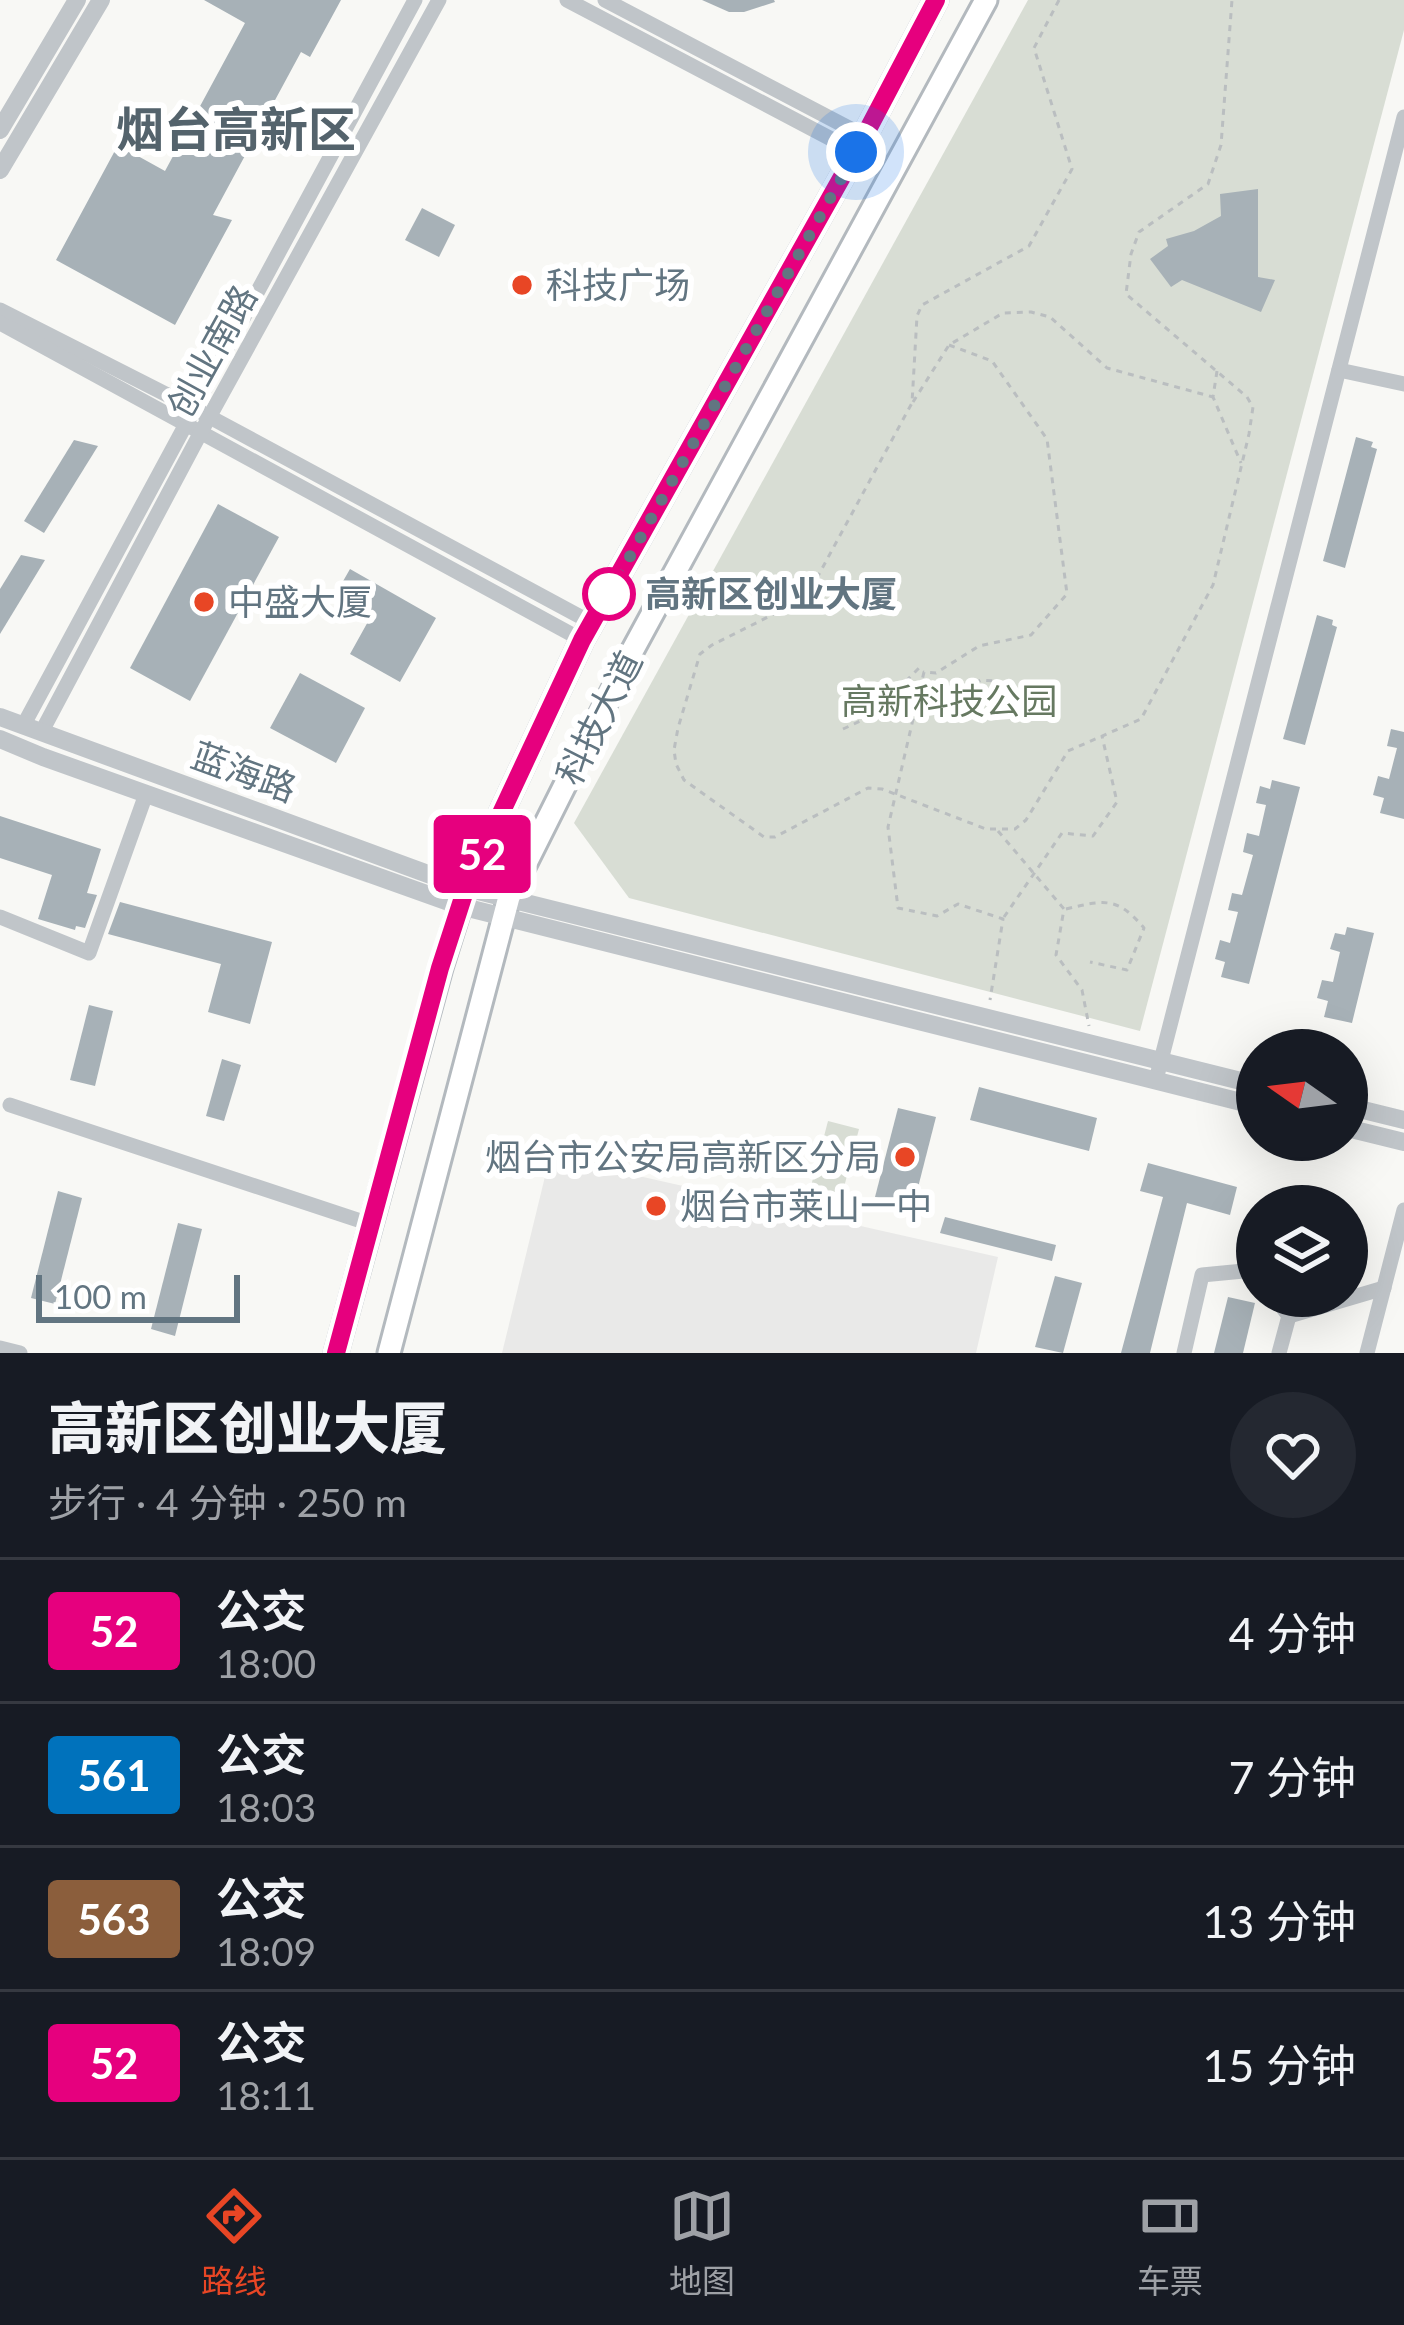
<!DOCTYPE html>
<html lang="zh">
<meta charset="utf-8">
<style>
body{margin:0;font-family:Lato,"Noto Sans SC",sans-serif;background:#242831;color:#f1f3f6;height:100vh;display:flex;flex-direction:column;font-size:45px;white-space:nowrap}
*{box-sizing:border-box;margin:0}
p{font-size:39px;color:#9ea1a6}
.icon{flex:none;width:66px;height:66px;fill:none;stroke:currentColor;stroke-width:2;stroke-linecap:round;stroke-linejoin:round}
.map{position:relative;height:1353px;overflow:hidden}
.panel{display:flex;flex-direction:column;background:#171b24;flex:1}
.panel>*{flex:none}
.badge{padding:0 24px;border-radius:9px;font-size:42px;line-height:78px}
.needle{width:78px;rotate:284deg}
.buttons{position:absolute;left:1236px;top:1029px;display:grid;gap:24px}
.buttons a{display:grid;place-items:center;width:132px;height:132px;border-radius:50%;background:#171b24;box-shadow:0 12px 48px #0002;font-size:60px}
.scale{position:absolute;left:36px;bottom:30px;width:204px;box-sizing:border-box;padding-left:12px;border:6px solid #627581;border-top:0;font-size:33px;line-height:42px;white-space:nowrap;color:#627581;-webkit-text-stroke:9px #fff;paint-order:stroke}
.you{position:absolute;width:60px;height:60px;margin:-30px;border:9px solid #fff;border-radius:50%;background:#1a73e8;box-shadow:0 0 0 18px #1a73e833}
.map>.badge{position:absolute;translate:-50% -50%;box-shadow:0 0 0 6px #fff}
.round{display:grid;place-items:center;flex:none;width:126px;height:126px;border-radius:63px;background:#242831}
.headline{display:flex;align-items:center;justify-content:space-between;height:204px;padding:0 48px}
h1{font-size:57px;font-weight:800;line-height:90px}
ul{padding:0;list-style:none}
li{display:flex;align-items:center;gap:36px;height:144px;padding:0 48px;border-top:3px solid #363941}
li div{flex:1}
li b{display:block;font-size:45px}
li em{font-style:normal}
li .badge{min-width:132px;font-weight:700;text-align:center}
.tab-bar{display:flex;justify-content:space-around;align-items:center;height:168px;border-top:3px solid #363941;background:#171b24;font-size:33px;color:#9ea1a6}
.tab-bar a{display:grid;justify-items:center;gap:6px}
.tab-bar .selected{color:#e84625}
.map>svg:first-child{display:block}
.built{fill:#e9e9e8}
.green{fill:#d8ddd4}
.building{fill:#a7b1b7}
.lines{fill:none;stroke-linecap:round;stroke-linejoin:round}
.secondary-casing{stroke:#b3b9be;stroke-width:27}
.path{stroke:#babec0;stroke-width:3;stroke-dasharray:6 6;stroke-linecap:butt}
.minor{stroke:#c0c5c9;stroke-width:15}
.tertiary{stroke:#c0c5c9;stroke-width:18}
.secondary{stroke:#fff;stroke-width:21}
.line-casing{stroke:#fff;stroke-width:27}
.line{stroke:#e6007e;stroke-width:18}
.walk{stroke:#627581;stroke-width:12;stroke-dasharray:0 21.6}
.poi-dot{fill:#e84625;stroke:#fff;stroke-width:4.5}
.stop-dot{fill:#fff;stroke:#e6007e;stroke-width:6}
.labels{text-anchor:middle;stroke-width:12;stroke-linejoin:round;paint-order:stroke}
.poi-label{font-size:36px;fill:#627581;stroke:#fff;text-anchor:start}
.street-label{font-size:36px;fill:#627581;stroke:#fff}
.stop-label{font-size:36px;font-weight:bold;fill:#627581;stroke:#fff;text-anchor:start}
.park-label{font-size:36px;fill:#667961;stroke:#fff}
.district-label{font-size:48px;font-weight:bold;fill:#54636c;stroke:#fff}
</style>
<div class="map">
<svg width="1404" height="1353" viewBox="0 0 1404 1353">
<rect width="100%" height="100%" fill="#f8f8f5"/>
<path class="built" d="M550,1156L998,1257L976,1353H502Z"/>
<g class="green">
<path d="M1028,0H1404V30L1140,1031L629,898L574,823Z"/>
<path d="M828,1121L859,1129L842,1195L811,1186Z"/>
</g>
<g class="building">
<path d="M204,0H341L310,57L301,52L213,215L232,220L175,325L56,260L118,145L165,171L245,23Z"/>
<path d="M702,0H774L775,2L744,12H729Z"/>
<path d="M1258,189V277L1275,280L1261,312L1182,280L1171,287L1150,259L1168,246L1166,239L1194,231L1221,216L1220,194Z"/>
<path d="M422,208L455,225L439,257L405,240Z"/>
<path d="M1356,437L1373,442L1371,447L1377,449L1345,568L1323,561Z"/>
<path d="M74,440L98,446L44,533L24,521Z"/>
<path d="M218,504L279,537L190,701L130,668Z"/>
<path d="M21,555L45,560L0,634V589Z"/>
<path d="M350,569L436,618L400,682L350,654L370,618L334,597Z"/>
<path d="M1317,615L1333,620L1332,625L1337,627L1305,745L1283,739Z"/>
<path d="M300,673L365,708L336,763L270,728Z"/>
<path d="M1391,729L1404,732V819L1380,813L1384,798L1373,795L1378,776L1389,779L1397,748L1387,746Z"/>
<path d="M1272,780L1300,787L1249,984L1221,977L1225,962L1215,959L1220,940L1230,943L1238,912L1228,910L1232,893L1242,895L1253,855L1243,852L1247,833L1259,836L1266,805L1256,803L1260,786L1270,789Z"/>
<path d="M0,816L101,849L87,893L97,895L85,928L76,926L75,930L38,919L52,875L0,858Z"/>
<path d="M120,902L272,942L250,1024L208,1012L221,964L108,934Z"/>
<path d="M1347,927L1374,933L1352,1023L1324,1017L1328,1001L1317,998L1322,980L1333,982L1340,952L1330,949L1335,933L1345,935Z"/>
<path d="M89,1005L113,1011L95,1086L70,1080Z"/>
<path d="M222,1059L241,1065L224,1121L206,1116Z"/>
<path d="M979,1087L1097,1118L1089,1151L970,1120Z"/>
<path d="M898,1108L936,1117L913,1207L875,1197Z"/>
<path d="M1148,1163L1237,1187L1230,1215L1187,1203L1150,1353H1121L1163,1197L1140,1191Z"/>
<path d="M58,1191L82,1198L55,1304L31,1298Z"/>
<path d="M945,1217L1056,1245L1052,1261L940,1233Z"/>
<path d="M178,1223L202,1229L175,1336L151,1329Z"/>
<path d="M1055,1276L1082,1283L1063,1353L1035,1347Z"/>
<path d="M1228,1297L1255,1303L1243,1353H1214Z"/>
</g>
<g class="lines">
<g class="secondary-casing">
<g id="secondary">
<path d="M336,1353L441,968L466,888L582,640L856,152L936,0"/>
<path d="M389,1353L509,897L630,655L986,0"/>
</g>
</g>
<g class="path">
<path d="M1059,0L1034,48L1072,169L1029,246L922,305L917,316L912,403L806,598L712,645L700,654L678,728L674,750L676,764L684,780L764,837H775L868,788L882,789L986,829H1015L1026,820L1068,751L1141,719L1213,585L1249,434L1253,407L1247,397L1126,294L1131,254L1139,232L1208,184L1221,145L1232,0"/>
<path d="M949,345L992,361L1047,439L1067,594L1031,635L979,646L936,673L924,672L888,827L898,908L937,916L958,904L1003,919L990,1000"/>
<path d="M1217,371L1213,397L1241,463"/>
<path d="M913,402L949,345L1003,313L1031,312L1050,317L1107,368L1213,397"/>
<path d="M906,681L920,667"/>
<path d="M843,729L880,712L905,683L944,699L981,680L994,681"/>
<path d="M998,831L1064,909L1056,955L1082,990L1089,1026"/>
<path d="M1066,909C1104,900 1117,896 1144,928L1127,970L1090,962"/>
<path d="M1004,917L1062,833L1093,836L1117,802L1102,736"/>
</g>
<g class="minor">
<path d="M567,0L856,152"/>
<path d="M605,0L864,136"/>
<path d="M0,310L195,409L592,623"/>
<path d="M0,323L582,640"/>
<path d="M1339,370L1404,384"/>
<path d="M23,726L415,0"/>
<path d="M41,733L201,432L439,0"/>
<path d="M0,917L89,953L146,794"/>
<path d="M1158,1072L1404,117"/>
<path d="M10,1105L370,1224"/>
<path d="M1274,1296L1289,1316L1384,1288"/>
<path d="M0,1348L20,1353"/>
<path d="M1184,1353L1202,1275L1254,1270L1257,1274"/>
<path d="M1279,1353L1289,1316"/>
<path d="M1367,1353L1404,1210"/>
</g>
<g class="tertiary">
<path d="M0,130L77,0"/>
<path d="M0,170L101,0"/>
<path d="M0,717L466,888L1257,1085"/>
<path d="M0,739L43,757L460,906L1257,1106"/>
<path d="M1347,1106L1404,1120"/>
<path d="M1347,1128L1404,1142"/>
</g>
<use href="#secondary" class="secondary"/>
</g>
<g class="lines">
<g class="line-casing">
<path id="line" d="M336,1353L440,968L466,888L582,640L856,152L936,0"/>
</g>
<use href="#line" class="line"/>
<path class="walk" d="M609,594L856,152"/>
</g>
<g class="poi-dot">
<circle cx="522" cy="285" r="12"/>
<circle cx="204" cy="602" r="12"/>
<circle cx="905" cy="1157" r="12"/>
<circle cx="656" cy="1206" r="12"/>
</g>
<circle class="stop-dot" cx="609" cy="594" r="24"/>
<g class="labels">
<g class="poi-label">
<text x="546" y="298">科技广场</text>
<text x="228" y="615">中盛大厦</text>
<text x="881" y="1170" text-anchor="end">烟台市公安局高新区分局</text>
<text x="680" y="1219">烟台市莱山一中</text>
</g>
<g class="street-label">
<text transform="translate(212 351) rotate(-61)" y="13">创业南路</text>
<text transform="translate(599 718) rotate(-63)" y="13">科技大道</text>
<text transform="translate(244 772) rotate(20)" y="13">蓝海路</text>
</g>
<g class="stop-label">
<text x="645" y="607">高新区创业大厦</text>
</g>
<g class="park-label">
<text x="949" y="714">高新科技公园</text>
</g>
<g class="district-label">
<text x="236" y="147">烟台高新区</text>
</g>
</g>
</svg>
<div class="buttons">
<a><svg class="needle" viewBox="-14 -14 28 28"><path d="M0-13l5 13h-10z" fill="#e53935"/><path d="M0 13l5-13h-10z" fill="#9ea1a6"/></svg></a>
<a><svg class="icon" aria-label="layers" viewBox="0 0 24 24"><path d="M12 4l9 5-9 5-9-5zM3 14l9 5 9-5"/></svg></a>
</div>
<div class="scale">100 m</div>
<div class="you" style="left:856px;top:152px"></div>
<b class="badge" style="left:482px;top:854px;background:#e6007e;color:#fff">52</b>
</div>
<section class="panel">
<div class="headline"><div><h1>高新区创业大厦</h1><p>步行 · 4 分钟 · 250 m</p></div><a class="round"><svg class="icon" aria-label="heart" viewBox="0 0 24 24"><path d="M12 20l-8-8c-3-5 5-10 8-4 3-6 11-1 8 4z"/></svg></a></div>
<ul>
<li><span class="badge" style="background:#e6007e;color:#fff">52</span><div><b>公交</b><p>18:00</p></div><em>4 分钟</em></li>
<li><span class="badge" style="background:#0072bc;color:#fff">561</span><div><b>公交</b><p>18:03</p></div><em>7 分钟</em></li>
<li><span class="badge" style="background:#8b5e3c;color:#fff">563</span><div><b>公交</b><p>18:09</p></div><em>13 分钟</em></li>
<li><span class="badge" style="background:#e6007e;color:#fff">52</span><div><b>公交</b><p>18:11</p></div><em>15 分钟</em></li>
</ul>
</section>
<nav class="tab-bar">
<a class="selected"><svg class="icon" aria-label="directions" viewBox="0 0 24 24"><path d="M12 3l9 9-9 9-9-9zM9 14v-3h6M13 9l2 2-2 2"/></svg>路线</a>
<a><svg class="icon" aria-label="map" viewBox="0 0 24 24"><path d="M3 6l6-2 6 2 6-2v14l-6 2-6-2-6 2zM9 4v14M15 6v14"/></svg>地图</a>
<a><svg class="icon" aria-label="tickets" viewBox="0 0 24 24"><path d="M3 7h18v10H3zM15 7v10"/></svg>车票</a>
</nav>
